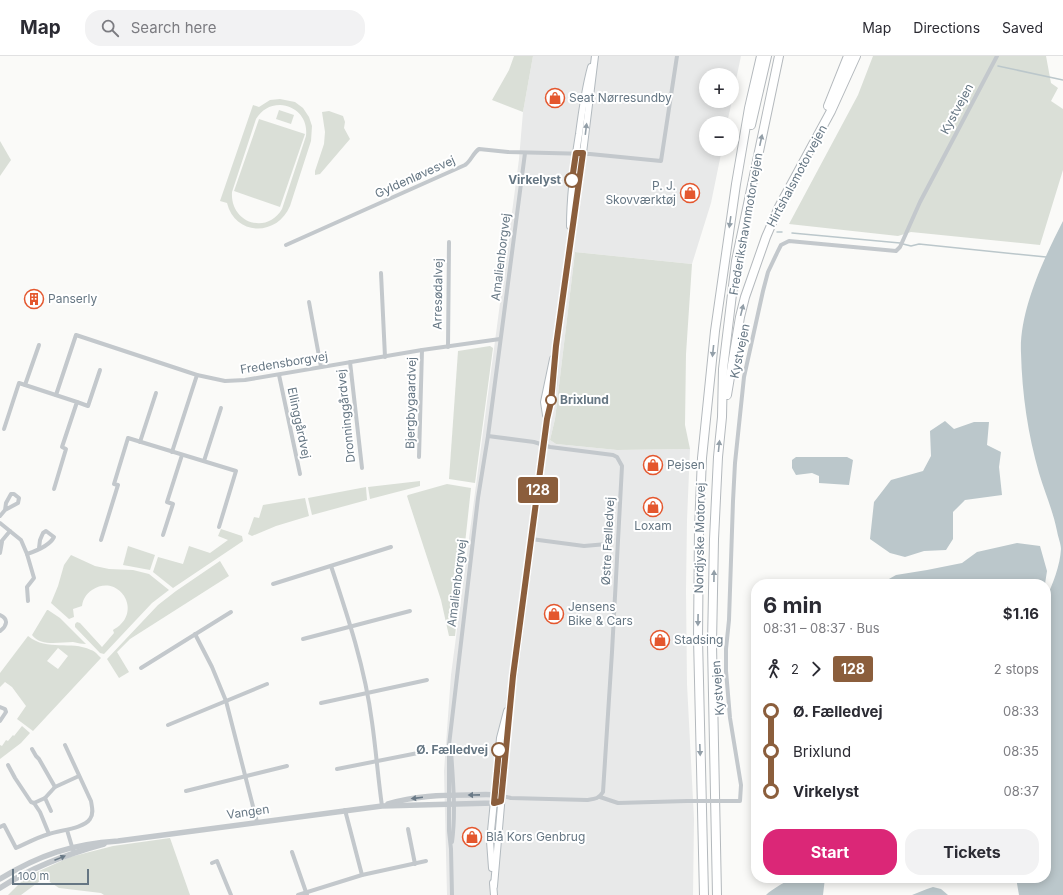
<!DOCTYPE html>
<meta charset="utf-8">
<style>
body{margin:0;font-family:Inter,sans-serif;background:#f2f2f3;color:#2b2b33;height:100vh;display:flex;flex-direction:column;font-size:15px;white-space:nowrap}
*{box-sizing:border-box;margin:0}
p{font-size:13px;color:#7c7c81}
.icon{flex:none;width:22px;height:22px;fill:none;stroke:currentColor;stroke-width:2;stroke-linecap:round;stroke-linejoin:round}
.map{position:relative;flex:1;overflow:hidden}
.details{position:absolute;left:751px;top:523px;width:300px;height:304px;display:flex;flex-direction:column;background:#fff;border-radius:16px;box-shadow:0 2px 10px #0003}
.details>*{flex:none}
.badge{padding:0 8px;border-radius:3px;font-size:14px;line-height:26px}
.buttons{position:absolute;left:699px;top:12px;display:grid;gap:8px}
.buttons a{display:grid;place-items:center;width:40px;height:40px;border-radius:50%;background:#fff;box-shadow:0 2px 10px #0003;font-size:20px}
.scale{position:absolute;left:12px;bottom:10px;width:77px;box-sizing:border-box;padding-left:4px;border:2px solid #657683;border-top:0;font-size:11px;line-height:14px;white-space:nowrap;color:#657683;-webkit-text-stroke:3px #fff;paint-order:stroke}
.map>.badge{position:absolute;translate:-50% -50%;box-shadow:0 0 0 2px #fff}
.legs{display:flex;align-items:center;gap:6px;height:44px;padding:0 12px;font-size:13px}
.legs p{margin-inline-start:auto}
.summary{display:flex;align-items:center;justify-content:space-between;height:68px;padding:0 12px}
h1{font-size:22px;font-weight:700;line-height:30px}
.cta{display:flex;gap:8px;margin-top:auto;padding:8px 12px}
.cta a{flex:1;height:46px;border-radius:16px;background:#db2777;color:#fff;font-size:16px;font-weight:700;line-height:46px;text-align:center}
.cta a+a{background:#f2f2f3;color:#2b2b33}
ul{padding:0 12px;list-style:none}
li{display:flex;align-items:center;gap:14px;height:40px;font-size:15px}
li i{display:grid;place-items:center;width:6px;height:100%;margin:0 5px;background:currentColor}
li i::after{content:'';width:10px;height:10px;margin:-5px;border:3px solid;border-radius:50%;background:#fff}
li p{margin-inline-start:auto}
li:first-child i{background:linear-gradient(#0000 50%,currentColor 0)}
li:last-child i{background:linear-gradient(currentColor 50%,#0000 0)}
header{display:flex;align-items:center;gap:24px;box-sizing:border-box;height:56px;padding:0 20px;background:#fff;border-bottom:1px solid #e1e1e2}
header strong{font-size:19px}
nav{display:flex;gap:22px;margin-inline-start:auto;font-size:14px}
.search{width:280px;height:36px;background:#f2f2f3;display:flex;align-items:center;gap:10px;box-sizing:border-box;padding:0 14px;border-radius:16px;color:#7c7c81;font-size:15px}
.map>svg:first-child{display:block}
.built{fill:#e8e9e9}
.green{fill:#dadfd7;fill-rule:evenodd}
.water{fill:#bbc7cb}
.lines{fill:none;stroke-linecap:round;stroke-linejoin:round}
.stream{stroke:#bbc7cb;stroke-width:1.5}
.secondary-casing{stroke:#b3babf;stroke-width:8}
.motorway-casing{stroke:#b4b9bd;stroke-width:10}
.minor{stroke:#c3c8cc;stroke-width:4}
.tertiary{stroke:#c3c8cc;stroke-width:5.5}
.secondary{stroke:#fff;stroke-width:6}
.motorway{stroke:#fff;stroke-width:8}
.minor-bridge{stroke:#c3c8cc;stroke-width:4}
.oneway{fill:#939fa8}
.oneway2{fill:#6a7a87}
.line-1-casing{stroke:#fff;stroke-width:9}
.line-1{stroke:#8b5e3c;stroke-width:6}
.stop-1-dot{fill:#fff;stroke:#8b5e3c;stroke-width:2}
.labels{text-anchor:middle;stroke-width:4;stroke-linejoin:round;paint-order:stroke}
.poi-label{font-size:12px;fill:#657683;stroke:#fff;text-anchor:start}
.street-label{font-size:12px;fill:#657683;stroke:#fff}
.stop-label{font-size:12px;font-weight:bold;fill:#657683;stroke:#fff;text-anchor:end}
</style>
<header>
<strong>Map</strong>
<div class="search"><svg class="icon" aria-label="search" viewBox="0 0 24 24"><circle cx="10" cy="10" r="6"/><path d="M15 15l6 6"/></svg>Search here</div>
<nav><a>Map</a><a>Directions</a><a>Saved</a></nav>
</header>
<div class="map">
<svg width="1063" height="839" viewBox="0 0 1063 839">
<rect width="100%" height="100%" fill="#fafaf8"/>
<path class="built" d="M533,0H741L732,43V19H706V45H732L727,67H706V93H722L711,147L692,208L575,196L555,363L550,384L556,388L617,394L690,393L687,464L686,535L687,628L694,763L693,839H447L444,715L451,619L519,103L523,56Z"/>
<g class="green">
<path d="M514,0H533L523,56L492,44L509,14Z"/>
<path d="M873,0H1046L1051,27L1058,32L1051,45L1063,53V114L1040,189L911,176L898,180L789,168L858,39Z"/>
<path d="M280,43L295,46L303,52L309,61L312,70L311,85L290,150C277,181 235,180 227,147L220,145L253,49L259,51L270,44ZM280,49C297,50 308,63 306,80L282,153C267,179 230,167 232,136L256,63C262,54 269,49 280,49Z"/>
<path d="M279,54L294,59L291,68L276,63Z"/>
<path d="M329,55L343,60L345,66L344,72L350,83L320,118L315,119V115L324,88L325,76L322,56Z"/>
<path d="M259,63L305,78L280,151L234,135Z"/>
<path d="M0,85L11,104L0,120Z"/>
<path d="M575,196L692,208L686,298L685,369L690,393L617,394L556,388L550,384L555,363Z"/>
<path d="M490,290L493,292L475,427L449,423L458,295Z"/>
<path d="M420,425V430L370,443L368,431Z"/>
<path d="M447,428L471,432L455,580H449L441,544L407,440L408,439Z"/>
<path d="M366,431L367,444L312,459L308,442Z"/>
<path d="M305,442L309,460L276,470L252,480L248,478L254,461L259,462L263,449Z"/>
<path d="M221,473L242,480L243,485L173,532L153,516L158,501L183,508L189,490L210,497L228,484L218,480Z"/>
<path d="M128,490L155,499L150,514L123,509Z"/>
<path d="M71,499L95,510L109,513L133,514L149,518L169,534L152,547L104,598L100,597L75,571V568L77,566L80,567L102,591L114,577L113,574C145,557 119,516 92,534C86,538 83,543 82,550L73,553L74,561L69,563L51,547L58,530L64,509Z"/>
<path d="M220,505L229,520L130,583L117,596L129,616L119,622L107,603L158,549L176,535Z"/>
<path d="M47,554H48L60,562L86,588C82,588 78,587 73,586C60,586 41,591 32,579Z"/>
<path d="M28,580C48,596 70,584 91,594C95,595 98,599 101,602L33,675L17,663L26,650L12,631L5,626L0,631V617ZM58,592L68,600L58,613L47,605Z"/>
<path d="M22,670L30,677L21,687L0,703V689L2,690L6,684L8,685L13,679L14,680Z"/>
<path d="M170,782L190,839H104L101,837L59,832L44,822L21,839H8L26,821L70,801L113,790Z"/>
</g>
<g class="water">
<path d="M1063,165V839H1019L1016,822H1046V543C1053,527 1060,510 1061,493C1061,488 1058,481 1057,475C1053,455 1045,437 1039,417C1028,379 1022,338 1021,297C1019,255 1044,202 1063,165Z"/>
<path d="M945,365L954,373L974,366H989L987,389L1001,396L999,411L1002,439L965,444L953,456V483L946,494L924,495L905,501L890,497L870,483L874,446L891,424L923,415L931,400L930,375Z"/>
<path d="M796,401H847L853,404L849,429L819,427V420L812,417L796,419L792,412V404Z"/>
<path d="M1017,487L1040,490L1047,515L1045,528H880L896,519L927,514L962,507L977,496Z"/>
<path d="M790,822H825L823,839H766C773,832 782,829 790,822Z"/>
<path d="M933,831L941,833L948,839H912L927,833Z"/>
</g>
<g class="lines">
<g class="stream">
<path d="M998,10L1063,24"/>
<path d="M777,176H782"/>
<path d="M792,177L900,187"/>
<path d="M903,188L911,190L919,188L1046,201"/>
</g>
<g class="secondary-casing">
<g id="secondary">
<path d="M570,170C570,139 574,109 579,78C582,55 585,33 591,11"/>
<path d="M546,359L544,346L553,303"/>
<path d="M492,812L490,785L493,755L500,682L507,655"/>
<path d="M493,827L494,839"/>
<path d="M494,830L510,646L547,363L553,331L556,290L583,97L595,0"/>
</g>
</g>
<g class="motorway-casing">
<g id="motorway">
<path d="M828,50L848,0"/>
<path d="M751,69L767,0"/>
<path d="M727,339L740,261L745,241L766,181L779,151L831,55L856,0"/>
<path d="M704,839L698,582L699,472L702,402L715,275L736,128L749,52L761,0"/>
<path d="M717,839L712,588L714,483L718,401L722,361L723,313L736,205L779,0"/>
</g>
</g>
<g class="minor">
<path d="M286,189L465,109C471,105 473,97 479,93L508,96L590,98L661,105L677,0"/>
<path d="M381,217L385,301"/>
<path d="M309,246L321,311"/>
<path d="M448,291L449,186"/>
<path d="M350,306L362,412"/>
<path d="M279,319L300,418"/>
<path d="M25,329L39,289"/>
<path d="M56,339L76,279L197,319L225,325L245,324L422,294L500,283"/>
<path d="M77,346L88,350L100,314"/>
<path d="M4,373L19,327L77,346L62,391L66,393L54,433"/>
<path d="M488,380L534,386L550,391L613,399L617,401L622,410L612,596L603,736C599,743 594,743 587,744L511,742L502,740"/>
<path d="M140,386L156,337"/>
<path d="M172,396L197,319"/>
<path d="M419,401L422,294"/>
<path d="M204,405L221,352"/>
<path d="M0,460L5,454L18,447L19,442L14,438H11L6,447L5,454"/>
<path d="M0,467L21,484L27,498L34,522L27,531L28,545"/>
<path d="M163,479L173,448L167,446L182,399"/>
<path d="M531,483L584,490L607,488"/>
<path d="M101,484L118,429L114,428L128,382L236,415L219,471"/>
<path d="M0,487L10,475"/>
<path d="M0,497L2,486"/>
<path d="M27,498C36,495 50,489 54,481L46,475L43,477L40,484L39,492"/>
<path d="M331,510C348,561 365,612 372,666C376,694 378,722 382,750"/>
<path d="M273,528L391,491"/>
<path d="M0,559C9,563 7,570 0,575"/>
<path d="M195,578L212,611L226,645L257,766"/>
<path d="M303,583L410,555"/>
<path d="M141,612L231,556"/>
<path d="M321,647L427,624"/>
<path d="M0,651L5,653L6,656L0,665"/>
<path d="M168,669L267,628"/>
<path d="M32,693L36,700L39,703L55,731L79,720"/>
<path d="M451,695C453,725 456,756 452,786"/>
<path d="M8,709L15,722L31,746L34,747L45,742L55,731"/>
<path d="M337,713L418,697"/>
<path d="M186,735L287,710"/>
<path d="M600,741L618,747L687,745"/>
<path d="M45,742L51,755"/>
<path d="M731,745H740L741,729L730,662L726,615V593L729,564L733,445L735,407L744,321L763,235L768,216L777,197L781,189L789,185L896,195L900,191L920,146L997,0"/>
<path d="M34,747L40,756L49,778"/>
<path d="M345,754L362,819"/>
<path d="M0,771L4,769L16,792C27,787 38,781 49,778C59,774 83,773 90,763C94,758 92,751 91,745L65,689"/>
<path d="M408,773L415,808"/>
<path d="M67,774L73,794"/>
<path d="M292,796L307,839"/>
<path d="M212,807L217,805L231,839"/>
<path d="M298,839L362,819L426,805"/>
<path d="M452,839L451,793L449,775V689L478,442L488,380L525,97"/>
</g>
<g class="tertiary">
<path d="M388,748C414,740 441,739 468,739C479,739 491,737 502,740"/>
<path d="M0,823C39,799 72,788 118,785L382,750L494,747L501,745"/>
<path d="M0,832C32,811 67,798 104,788"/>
</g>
<use href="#secondary" class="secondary"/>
<use href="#motorway" class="motorway"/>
<path class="minor-bridge" d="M687,745H731"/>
</g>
<defs><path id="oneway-solid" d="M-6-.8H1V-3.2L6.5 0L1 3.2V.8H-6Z"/></defs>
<g class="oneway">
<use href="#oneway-solid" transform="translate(586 73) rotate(-83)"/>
<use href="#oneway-solid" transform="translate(761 84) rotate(-78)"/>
<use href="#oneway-solid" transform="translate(730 166) rotate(98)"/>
<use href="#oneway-solid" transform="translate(742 254) rotate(-76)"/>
<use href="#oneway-solid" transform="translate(713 295) rotate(96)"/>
<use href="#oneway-solid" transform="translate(719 390) rotate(-84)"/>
<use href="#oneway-solid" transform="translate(714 520) rotate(-89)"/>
<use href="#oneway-solid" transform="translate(698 564) rotate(91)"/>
<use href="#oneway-solid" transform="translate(700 694) rotate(88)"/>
</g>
<g class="oneway2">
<use href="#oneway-solid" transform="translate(474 739) rotate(179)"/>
<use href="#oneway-solid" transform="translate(417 742) rotate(173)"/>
<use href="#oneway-solid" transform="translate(60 802) rotate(-22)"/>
</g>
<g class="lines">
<g class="line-1-casing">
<path id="line-1" d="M499,694L494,747L501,745L513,620L547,363L551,346L556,290L583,97H576L572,124"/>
</g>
<use href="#line-1" class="line-1"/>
</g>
<defs>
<g id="shop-ring" transform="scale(1)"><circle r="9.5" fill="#fff" stroke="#e4572e" stroke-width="1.5"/><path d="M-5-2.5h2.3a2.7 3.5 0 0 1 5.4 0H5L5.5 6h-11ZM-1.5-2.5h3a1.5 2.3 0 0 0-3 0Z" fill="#e4572e"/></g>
<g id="building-ring" transform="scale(1)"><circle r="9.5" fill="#fff" stroke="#e4572e" stroke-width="1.5"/><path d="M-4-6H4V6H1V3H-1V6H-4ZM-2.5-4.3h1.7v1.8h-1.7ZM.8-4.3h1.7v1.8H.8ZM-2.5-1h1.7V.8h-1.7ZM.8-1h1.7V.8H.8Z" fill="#e4572e"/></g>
</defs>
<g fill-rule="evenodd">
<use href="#shop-ring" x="555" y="42"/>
<use href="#shop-ring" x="690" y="137"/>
<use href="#building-ring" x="34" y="243"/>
<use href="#shop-ring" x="653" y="409"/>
<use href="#shop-ring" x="653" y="451"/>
<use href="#shop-ring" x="554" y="558"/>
<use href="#shop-ring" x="660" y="584"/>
<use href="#shop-ring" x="472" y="781"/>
</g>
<g class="stop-1-dot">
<circle cx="572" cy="124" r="7"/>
<circle cx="551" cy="344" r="5"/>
<circle cx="499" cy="694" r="7"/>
</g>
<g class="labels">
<g class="poi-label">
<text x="569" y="46">Seat Nørresundby</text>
<text x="676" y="134" text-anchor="end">P. J.<tspan x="676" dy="14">Skovværktøj</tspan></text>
<text x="48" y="247">Panserly</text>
<text x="667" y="413">Pejsen</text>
<text x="653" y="474" text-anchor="middle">Loxam</text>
<text x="568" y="555">Jensens<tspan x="568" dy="14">Bike &amp; Cars</tspan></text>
<text x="674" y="588">Stadsing</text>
<text x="486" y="785">Blå Kors Genbrug</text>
</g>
<g class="street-label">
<text transform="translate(957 53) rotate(-62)" y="4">Kystvejen</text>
<text transform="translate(797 120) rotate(-62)" y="4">Hirtshalsmotorvejen</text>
<text transform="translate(415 121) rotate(-24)" y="4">Gyldenløvesvej</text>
<text transform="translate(746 168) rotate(-80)" y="4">Frederikshavnmotorvejen</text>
<text transform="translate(501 201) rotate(-83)" y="4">Amalienborgvej</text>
<text transform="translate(438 238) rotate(-89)" y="4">Arresødalvej</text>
<text transform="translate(740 295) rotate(-78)" y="4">Kystvejen</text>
<text transform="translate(284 307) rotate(-9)" y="4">Fredensborgvej</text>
<text transform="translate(411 347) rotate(-89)" y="4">Bjergbygaardvej</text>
<text transform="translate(346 360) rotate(-96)" y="4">Dronninggårdvej</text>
<text transform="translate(299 367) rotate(78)" y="4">Ellinggårdvej</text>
<text transform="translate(700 482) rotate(-89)" y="4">Nordjyske Motorvej</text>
<text transform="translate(608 485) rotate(-87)" y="4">Østre Fælledvej</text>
<text transform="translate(457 527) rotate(-83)" y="4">Amalienborgvej</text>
<text transform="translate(718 632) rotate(-94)" y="4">Kystvejen</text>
<text transform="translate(248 756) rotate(-8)" y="4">Vangen</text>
</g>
<g class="stop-label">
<text x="561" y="128">Virkelyst</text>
<text x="560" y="348" text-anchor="start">Brixlund</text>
<text x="488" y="698">Ø. Fælledvej</text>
</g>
</g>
</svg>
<div class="buttons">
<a>+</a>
<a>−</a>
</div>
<div class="scale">100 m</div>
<b class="badge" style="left:538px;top:434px;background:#8b5e3c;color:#fff">128</b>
<section class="details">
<div class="summary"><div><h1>6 min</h1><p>08:31 – 08:37 · Bus</p></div><b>$1.16</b></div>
<div class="legs"><svg class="icon" aria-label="walk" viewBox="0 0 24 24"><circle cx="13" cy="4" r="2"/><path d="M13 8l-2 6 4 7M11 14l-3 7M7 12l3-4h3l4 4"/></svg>2<svg class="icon" aria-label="forward" viewBox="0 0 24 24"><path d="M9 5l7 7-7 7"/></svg><b class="badge" style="background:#8b5e3c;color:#fff">128</b><p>2 stops</p></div>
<ul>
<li><i style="color:#8b5e3c"></i><b>Ø. Fælledvej</b><p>08:33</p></li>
<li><i style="color:#8b5e3c"></i><span>Brixlund</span><p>08:35</p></li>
<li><i style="color:#8b5e3c"></i><b>Virkelyst</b><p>08:37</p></li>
</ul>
<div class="cta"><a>Start</a><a>Tickets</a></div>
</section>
</div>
